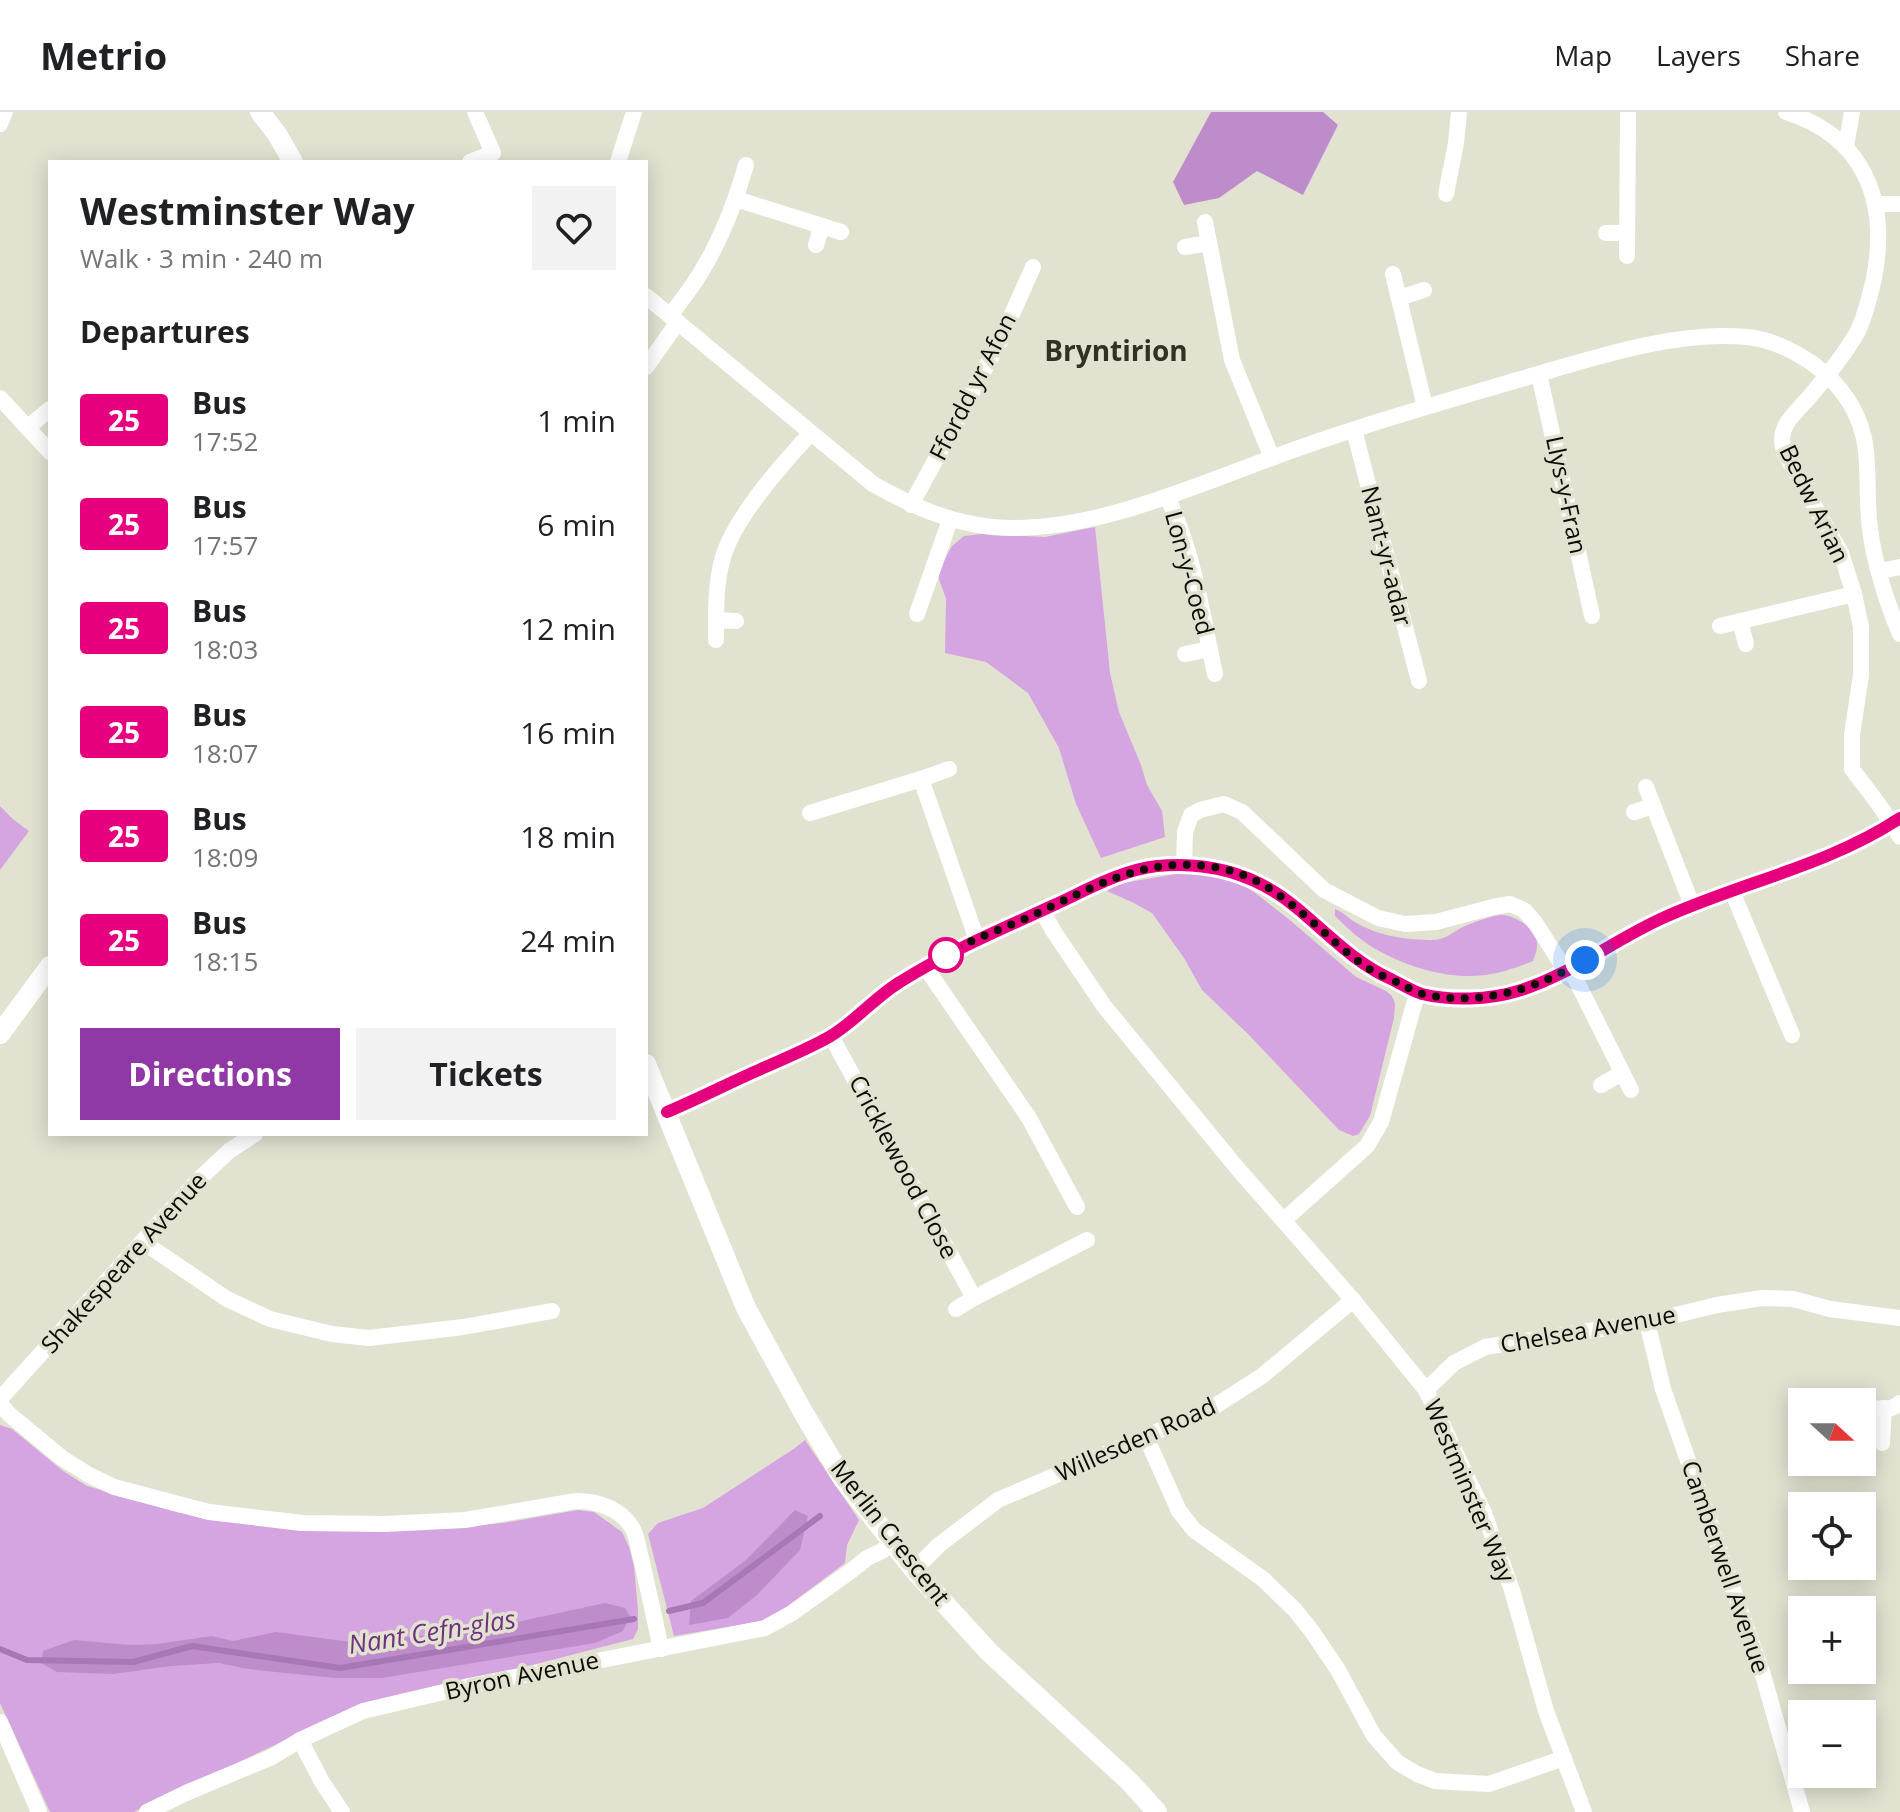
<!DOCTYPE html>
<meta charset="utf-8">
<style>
body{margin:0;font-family:"Open Sans",sans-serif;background:#f2f2f2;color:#202124;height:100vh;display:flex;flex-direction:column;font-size:30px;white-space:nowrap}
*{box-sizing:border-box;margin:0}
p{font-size:26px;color:#757577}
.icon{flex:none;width:44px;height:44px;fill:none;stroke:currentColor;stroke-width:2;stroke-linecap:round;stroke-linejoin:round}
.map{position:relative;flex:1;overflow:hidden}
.details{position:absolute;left:48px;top:48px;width:600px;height:976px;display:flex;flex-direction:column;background:#fff;border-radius:0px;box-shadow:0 4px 20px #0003}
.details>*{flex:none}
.badge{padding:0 16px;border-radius:6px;font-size:28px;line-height:52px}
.needle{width:52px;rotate:111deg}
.tools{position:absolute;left:1788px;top:1276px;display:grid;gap:16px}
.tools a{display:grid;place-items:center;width:88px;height:88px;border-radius:0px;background:#fff;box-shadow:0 4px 20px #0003;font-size:40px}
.you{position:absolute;width:40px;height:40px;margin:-20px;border:6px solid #fff;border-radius:50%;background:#1a73e8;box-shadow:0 0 0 12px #1a73e833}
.map>.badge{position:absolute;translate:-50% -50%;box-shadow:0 0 0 4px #fff}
h2{padding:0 32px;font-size:30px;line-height:72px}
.round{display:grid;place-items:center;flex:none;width:84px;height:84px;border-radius:0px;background:#f2f2f2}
.headline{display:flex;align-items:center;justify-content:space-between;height:136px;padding:0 32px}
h1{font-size:38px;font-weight:700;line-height:60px}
.cta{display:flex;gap:16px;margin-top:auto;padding:16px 32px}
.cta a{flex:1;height:92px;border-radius:0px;background:#9038a5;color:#fff;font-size:32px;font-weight:700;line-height:92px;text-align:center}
.cta a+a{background:#f2f2f2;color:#202124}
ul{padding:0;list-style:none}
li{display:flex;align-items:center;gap:24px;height:104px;padding:0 32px}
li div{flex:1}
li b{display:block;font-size:30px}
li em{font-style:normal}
li .badge{min-width:88px;font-weight:700;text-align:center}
header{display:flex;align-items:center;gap:48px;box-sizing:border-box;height:112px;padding:0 40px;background:#fff;border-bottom:2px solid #e0e0e0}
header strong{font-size:38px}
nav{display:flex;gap:44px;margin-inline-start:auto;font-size:28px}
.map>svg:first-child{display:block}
.green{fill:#d5a5e1}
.forest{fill:#be8ccb}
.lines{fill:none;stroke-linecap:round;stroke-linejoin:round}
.stream{stroke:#a877b5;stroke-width:6}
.minor{stroke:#fff;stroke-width:16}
.tertiary{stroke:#fff;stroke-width:20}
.line-casing{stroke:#fff;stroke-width:18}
.line{stroke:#e6007e;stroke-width:12}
.walk{stroke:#0c0c07;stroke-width:8;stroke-dasharray:0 14.4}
.stop-dot{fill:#fff;stroke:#e6007e;stroke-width:4}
.labels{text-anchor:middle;stroke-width:7;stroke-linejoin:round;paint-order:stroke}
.street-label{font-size:24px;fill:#0c0c07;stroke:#e2e2d1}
.water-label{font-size:26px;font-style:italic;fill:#6f327e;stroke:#e2e2d1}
.quarter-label{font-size:28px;font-weight:bold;fill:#313124;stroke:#e2e2d1}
</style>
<header>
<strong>Metrio</strong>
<nav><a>Map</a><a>Layers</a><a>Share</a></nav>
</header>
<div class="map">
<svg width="1900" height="1700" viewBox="0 0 1900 1700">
<rect width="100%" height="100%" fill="#e2e2d1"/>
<g class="green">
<path d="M1095,415L1110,561L1119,600L1141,653L1147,673L1162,699L1165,725L1101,746L1076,692L1059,636L1028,581L986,550L945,541L946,487L939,467V458L952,434L964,424L982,422L1045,425Z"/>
<path d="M0,694L14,708L29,719L0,758Z"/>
<path d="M1182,761L1212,764L1241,772L1254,780L1291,809L1356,865L1386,879L1392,884L1395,892L1394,906L1370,1004L1359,1022L1353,1024L1339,1018L1248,922L1202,878L1184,846L1152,801L1132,790L1107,779L1117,772Z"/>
<path d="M1335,797C1343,800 1348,806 1355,810C1377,824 1408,828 1433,828C1444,828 1452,821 1461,816C1469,812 1493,803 1502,803C1511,803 1523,810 1530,816C1540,826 1538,837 1533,849C1517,855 1502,861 1485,863C1445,869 1389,850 1358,825C1350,819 1343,811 1335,804Z"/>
<path d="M0,1313L12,1317L63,1359L87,1374L180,1401L445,1416L503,1411L578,1398L594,1400L622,1420L629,1435L634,1454L638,1498V1517L633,1527L509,1559L302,1620L134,1700H50L0,1591Z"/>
<path d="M805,1328L859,1408L847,1433L845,1451L769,1508L674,1524L648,1422L658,1411L703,1396L795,1336Z"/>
</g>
<g class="forest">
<path d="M1211,0H1323L1338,13L1303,83L1257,59L1219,86L1184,93L1173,70Z"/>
<path d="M795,1398L808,1404L800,1438L757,1483L728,1506L689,1513L691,1489L746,1448Z"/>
<path d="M605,1491L625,1496L630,1504L623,1519L595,1531L382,1566H334L248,1557L219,1551L171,1554L113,1562L57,1560L41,1551L43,1539L74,1528L130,1533L157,1532L212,1524L233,1529L276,1520L366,1532L413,1524L458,1523Z"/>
</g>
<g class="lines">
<g class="stream">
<path d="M669,1499L703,1491L820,1404"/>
<path d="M0,1537L27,1548L133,1550L192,1534L340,1556L634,1507"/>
</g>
<g class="minor">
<path d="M1786,0C1864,25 1889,88 1874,166C1870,183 1866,202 1858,219C1845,242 1828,263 1811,283C1804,292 1793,301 1787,311C1781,322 1781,329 1784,340L1841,441L1854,482L1861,515V563L1852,623V657L1880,694L1900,725"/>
<path d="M0,12L5,0"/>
<path d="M1846,34L1852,0"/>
<path d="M470,50L493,41L475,0"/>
<path d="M618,50L634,0"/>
<path d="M1446,82L1456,31L1459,0"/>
<path d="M736,87L841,120"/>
<path d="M1876,92H1900"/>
<path d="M1205,110L1232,248L1272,346"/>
<path d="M1606,121H1627"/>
<path d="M816,133L822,114"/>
<path d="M1185,135L1209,131"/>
<path d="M1627,144L1628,0"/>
<path d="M1393,162L1425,295"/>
<path d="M646,184L873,372C913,394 946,410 992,415C1080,423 1178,381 1258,351C1344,318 1433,293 1521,267C1591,247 1674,218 1747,225C1780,228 1819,251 1840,277C1878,324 1863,364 1870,417C1874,450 1887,492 1900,522"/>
<path d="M1399,186L1424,178"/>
<path d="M670,204C677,194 685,184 692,174C717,138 734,95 746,53"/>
<path d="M646,255L678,210"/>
<path d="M1539,262L1592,504"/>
<path d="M0,286L50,340"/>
<path d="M28,315L50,297"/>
<path d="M1354,318L1419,569"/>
<path d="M1167,385C1194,440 1202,503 1215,562"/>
<path d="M911,393L1000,229L1033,155"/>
<path d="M1880,459L1900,455"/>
<path d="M917,502L950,408"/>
<path d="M716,508L736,509"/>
<path d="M1740,509L1746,532"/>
<path d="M1720,514L1854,482"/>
<path d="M716,528C716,499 715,470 724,442C737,403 783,351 811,321"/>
<path d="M1185,542L1210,537"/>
<path d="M921,667L949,657"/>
<path d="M1646,675L1692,793"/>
<path d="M1634,700L1653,694"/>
<path d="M810,701L921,667L977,828"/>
<path d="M1184,753L1185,720L1191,703L1200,698L1224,692L1242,700L1324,778L1378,806L1405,812L1436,810L1493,795L1510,792L1524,798L1536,812L1566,859L1575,866L1631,978"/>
<path d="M1732,779L1792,923"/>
<path d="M1042,799L1054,820L1104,894L1238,1057L1353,1188L1426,1278L1484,1401L1512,1478L1546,1599L1584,1700"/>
<path d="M923,857L928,859L1029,1006L1077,1095"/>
<path d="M831,924L974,1186L1087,1128"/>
<path d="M1601,973L1622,961"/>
<path d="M667,1000C698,987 729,971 761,957C783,947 808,937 829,925C855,910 875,885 900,870C949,839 1002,817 1054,793C1087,778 1121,758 1157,754C1210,749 1257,762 1298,797C1328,822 1355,851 1391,867C1401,872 1412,879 1422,882C1451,889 1489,888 1518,879C1567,864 1607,831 1653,810C1734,773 1825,756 1900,706"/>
<path d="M1284,1108L1367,1034L1381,1010L1415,889L1421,882"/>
<path d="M143,1130L227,1187L270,1207L332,1222L369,1226L463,1215L552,1199"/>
<path d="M956,1197L974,1186"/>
<path d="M1647,1210L1663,1277L1763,1563L1802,1700"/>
<path d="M1426,1278L1454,1251L1485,1235L1647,1210L1717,1193L1762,1186L1793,1187L1830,1197L1900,1206"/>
<path d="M0,1287L196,1070L229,1039L255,1022"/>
<path d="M0,1292L10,1303L62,1346L89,1363L114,1375L209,1400L302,1411L385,1412L465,1408L576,1389C597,1389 619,1396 631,1414C636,1420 637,1430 639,1438C647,1471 654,1504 661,1537"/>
<path d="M1862,1297L1892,1296L1900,1291"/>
<path d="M1146,1325L1179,1399L1194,1418L1263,1467L1295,1498L1311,1518L1338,1558L1374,1624L1397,1650L1417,1662L1435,1669L1489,1672L1564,1646"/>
<path d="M1882,1331L1884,1296"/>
<path d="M914,1458L939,1433L998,1388L1212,1296L1262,1264L1353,1188"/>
<path d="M0,1610L39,1700"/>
<path d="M300,1628L322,1670L342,1700"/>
<path d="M147,1700L186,1681L272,1645L300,1628L363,1599L469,1574L765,1516L792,1501L851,1459L867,1446L882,1439L893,1430"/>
</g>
<g class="tertiary">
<path d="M260,0L277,22L293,50"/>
<path d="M0,922L50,854"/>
<path d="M646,952L746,1196L803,1300L843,1367L914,1458L990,1541L1130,1670L1157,1700"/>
</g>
</g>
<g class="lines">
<g class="line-casing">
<path id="line" d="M667,1000C698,987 729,971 761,957C783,947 808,937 829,925C855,910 875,885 900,870C949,839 1002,817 1054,793C1087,778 1121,758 1157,754C1210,749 1257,762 1298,797C1328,822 1355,851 1391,867C1401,872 1412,879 1422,882C1451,889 1489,888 1518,879C1571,863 1615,827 1665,805C1743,770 1829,753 1900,706"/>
</g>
<use href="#line" class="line"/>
<path class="walk" d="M946,843C971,827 1002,817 1029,805C1092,776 1146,742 1219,756C1263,764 1294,794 1326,822C1339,834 1354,847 1368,856C1378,863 1391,867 1401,872C1408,876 1416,880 1423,882C1481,895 1536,877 1585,848"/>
</g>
<circle class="stop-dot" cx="946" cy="843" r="16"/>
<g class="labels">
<g class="street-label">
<text transform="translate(973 275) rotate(-63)" y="8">Ffordd yr Afon</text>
<text transform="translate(1566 383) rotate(78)" y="8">Llys-y-Fran</text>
<text transform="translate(1814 392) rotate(64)" y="8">Bedw Arian</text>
<text transform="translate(1386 444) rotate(76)" y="8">Nant-yr-adar</text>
<text transform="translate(1189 461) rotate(75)" y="8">Lon-y-Coed</text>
<text transform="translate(903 1055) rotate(62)" y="8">Cricklewood Close</text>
<text transform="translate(124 1151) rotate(-48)" y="8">Shakespeare Avenue</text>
<text transform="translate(1588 1218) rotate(-10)" y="8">Chelsea Avenue</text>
<text transform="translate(1136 1328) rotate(-24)" y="8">Willesden Road</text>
<text transform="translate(1469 1379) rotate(67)" y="8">Westminster Way</text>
<text transform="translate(890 1421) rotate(52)" y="8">Merlin Crescent</text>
<text transform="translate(1725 1455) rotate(71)" y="8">Camberwell Avenue</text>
<text transform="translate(522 1564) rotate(-12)" y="8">Byron Avenue</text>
</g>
<g class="water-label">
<text transform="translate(432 1520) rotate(-9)" y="9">Nant Cefn-glas</text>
</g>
<g class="quarter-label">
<text x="1116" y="249">Bryntirion</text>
</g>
</g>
</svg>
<div class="tools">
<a><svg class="needle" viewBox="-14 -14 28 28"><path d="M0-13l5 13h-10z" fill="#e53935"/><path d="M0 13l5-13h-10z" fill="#757577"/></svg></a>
<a><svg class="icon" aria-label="locate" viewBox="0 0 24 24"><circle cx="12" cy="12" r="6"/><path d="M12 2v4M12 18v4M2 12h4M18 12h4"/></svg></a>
<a>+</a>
<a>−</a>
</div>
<div class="you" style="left:1585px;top:848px"></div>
<section class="details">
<div class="headline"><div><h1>Westminster Way</h1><p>Walk · 3 min · 240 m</p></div><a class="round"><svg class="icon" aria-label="heart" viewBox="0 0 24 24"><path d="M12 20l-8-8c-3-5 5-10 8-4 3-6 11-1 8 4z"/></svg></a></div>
<h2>Departures</h2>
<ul>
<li><span class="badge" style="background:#e6007e;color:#fff">25</span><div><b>Bus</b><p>17:52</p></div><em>1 min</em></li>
<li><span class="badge" style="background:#e6007e;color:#fff">25</span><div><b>Bus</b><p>17:57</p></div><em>6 min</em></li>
<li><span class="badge" style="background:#e6007e;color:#fff">25</span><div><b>Bus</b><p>18:03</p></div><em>12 min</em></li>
<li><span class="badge" style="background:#e6007e;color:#fff">25</span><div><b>Bus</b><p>18:07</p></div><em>16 min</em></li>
<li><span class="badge" style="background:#e6007e;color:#fff">25</span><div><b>Bus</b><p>18:09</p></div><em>18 min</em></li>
<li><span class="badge" style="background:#e6007e;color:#fff">25</span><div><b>Bus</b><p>18:15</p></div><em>24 min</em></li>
</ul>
<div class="cta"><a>Directions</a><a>Tickets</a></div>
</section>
</div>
